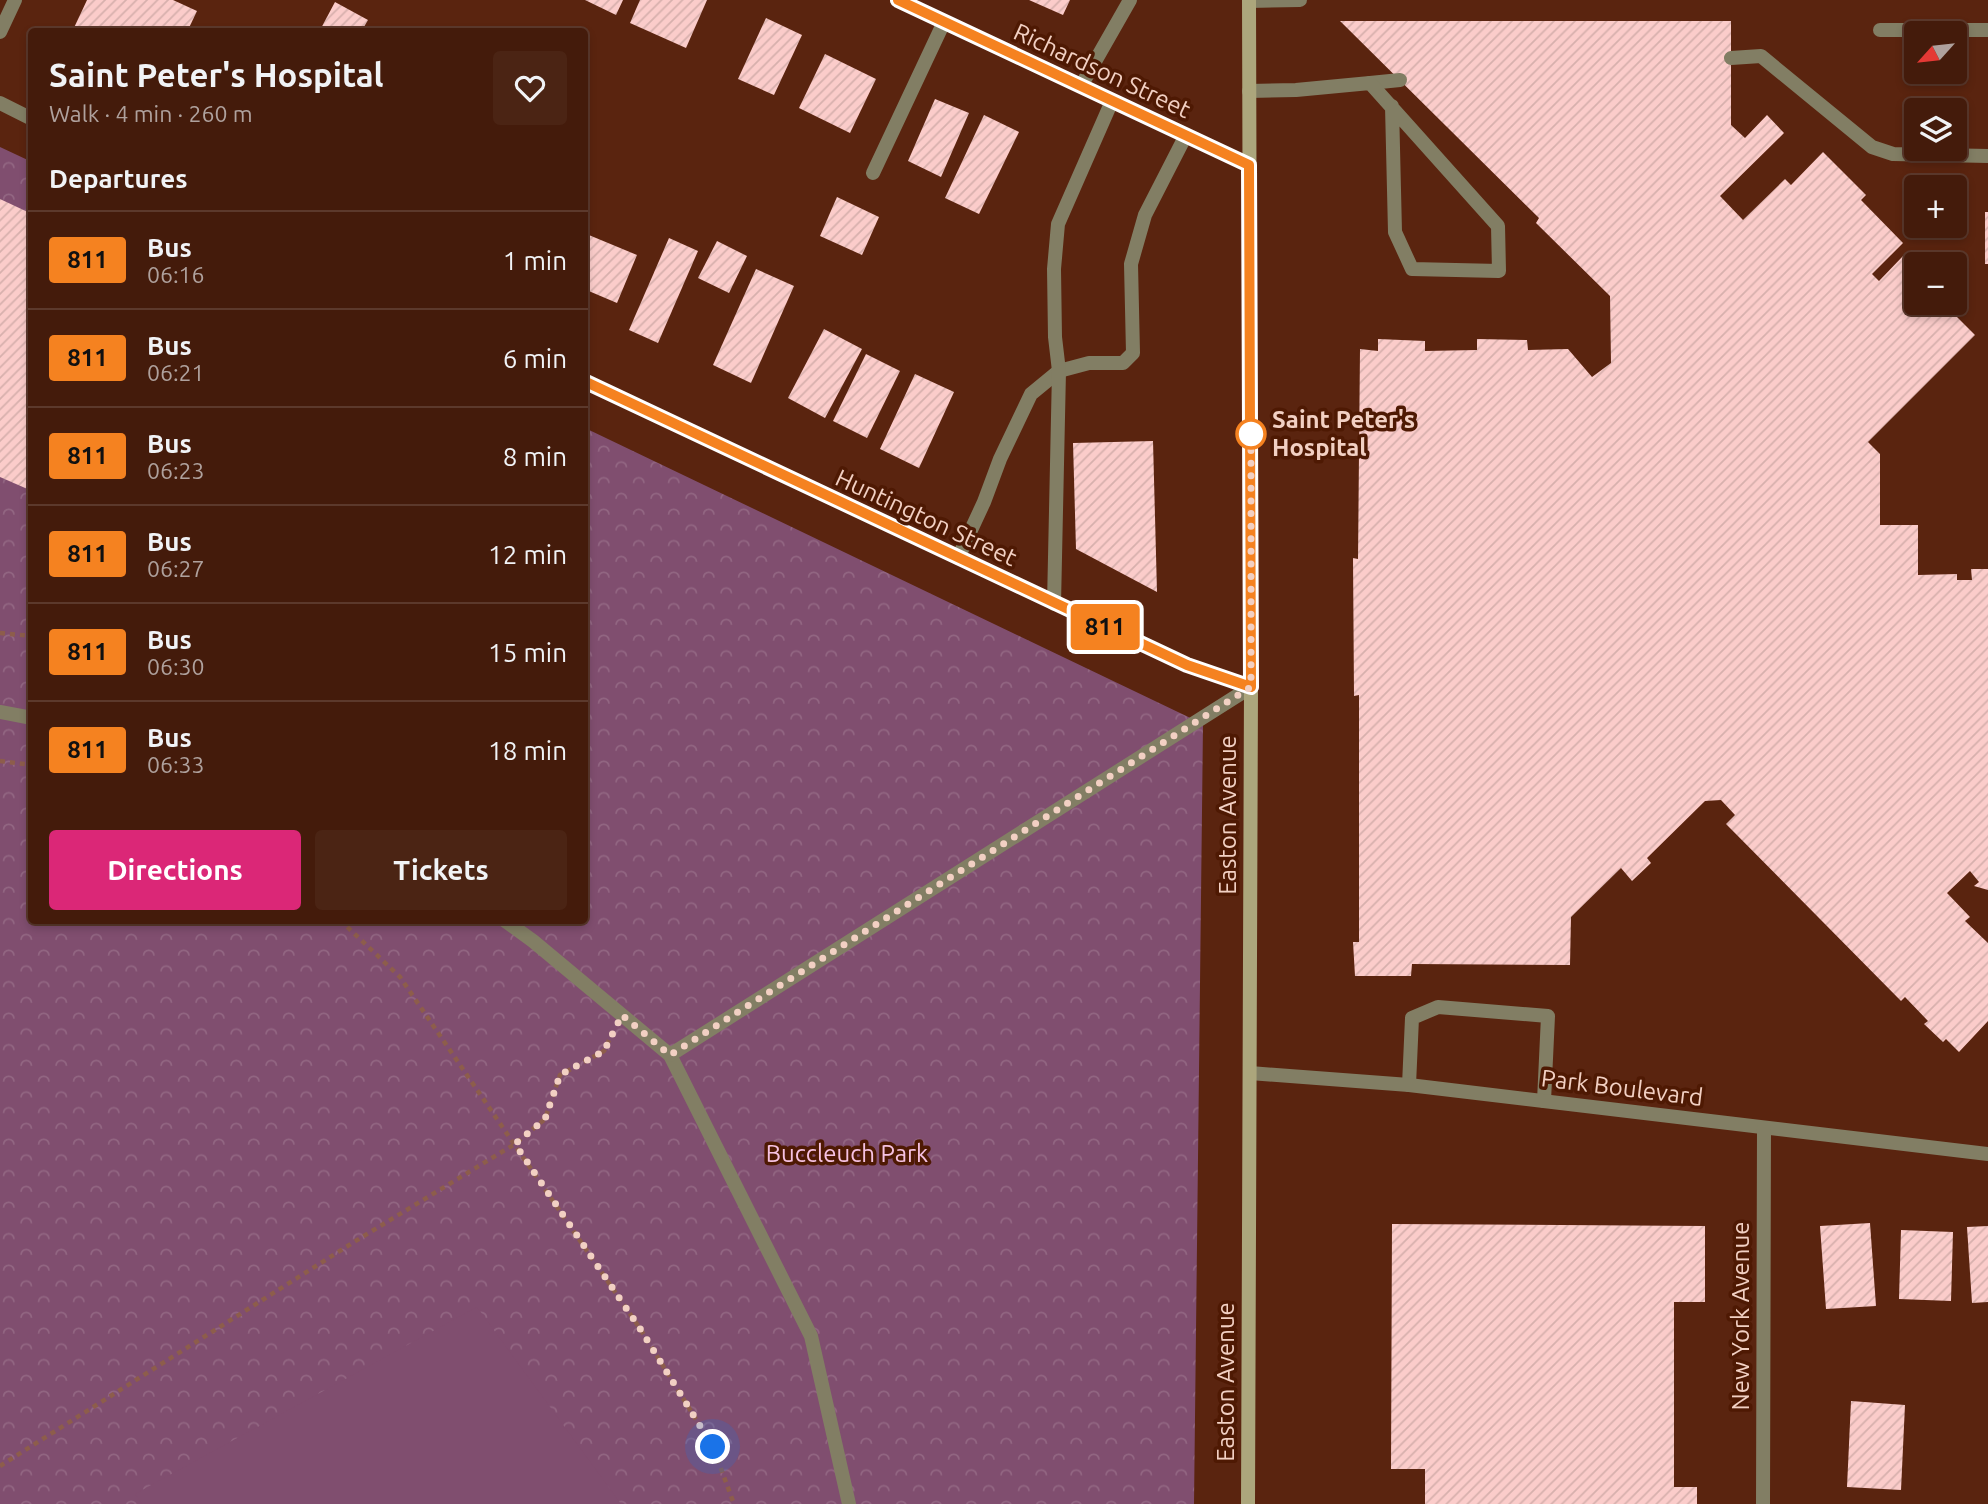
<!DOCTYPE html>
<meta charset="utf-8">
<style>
body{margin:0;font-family:Ubuntu,sans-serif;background:#4b2414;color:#f1f3f6;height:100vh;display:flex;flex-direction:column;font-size:26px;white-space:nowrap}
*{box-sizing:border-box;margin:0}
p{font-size:23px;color:#afa19d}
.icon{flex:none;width:38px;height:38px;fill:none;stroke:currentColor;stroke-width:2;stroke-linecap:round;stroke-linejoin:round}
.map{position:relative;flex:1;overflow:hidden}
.panel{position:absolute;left:28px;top:28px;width:560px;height:896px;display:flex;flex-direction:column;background:#441b0b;border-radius:7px;box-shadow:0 4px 10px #0003,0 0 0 2px #5c392c}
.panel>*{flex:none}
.badge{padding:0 14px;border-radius:5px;font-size:24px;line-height:46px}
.needle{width:46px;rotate:243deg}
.buttons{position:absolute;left:1904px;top:21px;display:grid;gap:14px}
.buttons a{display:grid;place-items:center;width:63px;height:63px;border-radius:7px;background:#441b0b;box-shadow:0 4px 10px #0003,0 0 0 2px #5c392c;font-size:35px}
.you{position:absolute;width:35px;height:35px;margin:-18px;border:5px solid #fff;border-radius:50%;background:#1a73e8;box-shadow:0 0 0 10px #1a73e833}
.map>.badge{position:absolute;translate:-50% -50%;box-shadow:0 0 0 4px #fff}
h2{padding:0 21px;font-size:26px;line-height:63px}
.round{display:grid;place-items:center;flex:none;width:74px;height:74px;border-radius:7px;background:#4b2414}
.head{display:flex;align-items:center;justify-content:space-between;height:119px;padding:0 21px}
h1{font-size:33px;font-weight:700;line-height:52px}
.action{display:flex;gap:14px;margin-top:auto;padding:14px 21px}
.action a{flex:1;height:80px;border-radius:7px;background:#db2777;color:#fff;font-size:28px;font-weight:700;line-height:80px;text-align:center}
.action a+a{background:#4b2414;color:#f1f3f6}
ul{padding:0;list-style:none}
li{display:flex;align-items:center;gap:21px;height:98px;padding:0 21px;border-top:2px solid #5c392c}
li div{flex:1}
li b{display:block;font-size:26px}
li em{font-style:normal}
li .badge{min-width:77px;font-weight:700;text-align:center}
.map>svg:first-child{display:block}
.forest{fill:url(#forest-crowns)}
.pitch{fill:#804e6f}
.building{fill:url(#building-hatch)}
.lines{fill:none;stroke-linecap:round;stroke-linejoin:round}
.path{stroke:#8d5d4b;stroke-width:4.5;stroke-dasharray:5 5;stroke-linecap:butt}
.lane{stroke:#827e64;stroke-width:14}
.street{stroke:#827e64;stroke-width:14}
.secondary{stroke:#aca67c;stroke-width:14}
.line-casing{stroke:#fff;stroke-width:16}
.line{stroke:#f58220;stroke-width:10}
.walk{stroke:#f2d0c3;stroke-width:7;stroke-dasharray:0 12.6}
.stop-dot{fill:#fff;stroke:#f58220;stroke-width:3.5}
.labels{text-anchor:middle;stroke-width:7;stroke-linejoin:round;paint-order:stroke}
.street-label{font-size:24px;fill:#f2d0c3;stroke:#4e1903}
.stop-label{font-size:24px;font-weight:bold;fill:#f2d0c3;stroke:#4e1903;text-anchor:start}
.park-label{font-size:24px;fill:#f6c2e2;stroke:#4e1903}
</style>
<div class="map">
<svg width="1988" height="1504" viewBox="0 0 1988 1504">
<defs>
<pattern id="forest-crowns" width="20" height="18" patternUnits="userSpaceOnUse" patternTransform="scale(1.75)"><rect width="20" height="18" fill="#804e6f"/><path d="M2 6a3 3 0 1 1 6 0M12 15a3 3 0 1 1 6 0" fill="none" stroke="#926682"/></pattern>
<pattern id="building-hatch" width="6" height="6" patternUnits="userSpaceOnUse" patternTransform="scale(1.75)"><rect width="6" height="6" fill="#fbccca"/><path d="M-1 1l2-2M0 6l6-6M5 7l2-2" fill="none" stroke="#d7b0ad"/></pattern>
</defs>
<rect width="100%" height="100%" fill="#5a240f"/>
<path class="forest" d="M0,147L32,162V920H584L585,428L1203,724L1194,1504H0Z"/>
<path class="pitch" d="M477,1307L621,1504H142L135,1494Z"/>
<g class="building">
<path d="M87,0H173L197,11L187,32H72Z"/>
<path d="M585,0H623L616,15Z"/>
<path d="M640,0H707L686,48L630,23Z"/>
<path d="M1029,0H1070L1063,15Z"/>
<path d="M335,2L368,20L361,32H319Z"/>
<path d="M766,18L802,35L774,95L738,79Z"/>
<path d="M1340,21H1731V125L1745,138L1767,115L1784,133L1720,196L1743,220L1785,179L1791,185L1823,152L1866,195L1861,200L1903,243L1872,274L1879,281L1903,256L1916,269V303H1950L1953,306L1950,310L1975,335L1868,442L1880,454V525H1918V575L1957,574V580H1972L1971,569H1988V890L1974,886L1979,882L1970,871L1947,893L1970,917L1965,921L1988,943V1021L1959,1052L1946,1039L1943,1042L1924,1024L1928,1021L1905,997L1901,1001L1726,824L1735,815L1721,800L1705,801L1647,858L1651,863L1632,881L1621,868L1571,917L1570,965L1412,964L1411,976H1355L1353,942H1359V695L1354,696L1353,558L1358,559L1360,349L1378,351V339L1425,341V351L1477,350V339L1527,340L1528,350L1568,349L1592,377L1611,363L1610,296L1536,223L1539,218Z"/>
<path d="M825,54L876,79L850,133L799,108Z"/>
<path d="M935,99L969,113L941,177L908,161Z"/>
<path d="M984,115L1019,132L979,214L945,198Z"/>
<path d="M837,197L879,217L862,255L820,236Z"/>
<path d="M0,199L32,214V491L0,477Z"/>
<rect x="1985" y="212" width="3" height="52"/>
<path d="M584,233L637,255L617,303L584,289Z"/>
<path d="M669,238L698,251L658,343L629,330Z"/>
<path d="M717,241L747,256L729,293L698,278Z"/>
<path d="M756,269L794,286L751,383L713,365Z"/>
<path d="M824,329L862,349L825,418L788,398Z"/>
<path d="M866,354L900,371L867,438L833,421Z"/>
<path d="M915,374L954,392L919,468L880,449Z"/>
<path d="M1153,441L1157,592L1076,549L1073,443Z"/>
<path d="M1870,1223L1876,1306L1826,1309L1820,1226Z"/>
<path d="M1392,1224L1705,1226V1302H1674V1487H1697V1504H1425V1469H1391Z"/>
<path d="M1988,1226V1302L1972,1303L1967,1227Z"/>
<path d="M1901,1230L1953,1232L1951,1301L1899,1299Z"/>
<path d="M1851,1401L1905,1405L1901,1490L1847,1487Z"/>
</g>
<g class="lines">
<g class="path">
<path d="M0,633L32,636"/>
<path d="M0,761L32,765"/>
<path d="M340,920L400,977L641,1330L713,1447L734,1504"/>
<path d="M0,1466L354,1242L515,1144L545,1119L560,1075L604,1051L610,1038"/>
</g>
<g class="lane">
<path d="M1249,1L1300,0"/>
<path d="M1880,30H1988"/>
<path d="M1731,58L1761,56L1872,147L1893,154L1988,156"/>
<path d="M1370,83L1400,80"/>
<path d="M1249,91L1296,90L1370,83L1498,226L1499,271L1412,269L1395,232L1392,106"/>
<path d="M873,173L944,22"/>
<path d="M958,558L984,502L1000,459L1031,394L1059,371L1089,363H1123L1133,353L1131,264L1145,215L1186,135"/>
<path d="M1054,604L1059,371L1055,337L1054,269L1058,224L1112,101"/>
<path d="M0,712L32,718"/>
<path d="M504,920L533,941L670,1055L811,1336L849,1504"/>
<path d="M670,1055L1251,687"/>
<path d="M1409,1085L1412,1018L1438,1007L1548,1016L1544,1101"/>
</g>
<g class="street">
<path d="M897,0L1249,165"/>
<path d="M0,32L15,0"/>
<path d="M1081,86L1130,0"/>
<path d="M0,103L32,119"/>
<path d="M584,381L1187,665L1251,687"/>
<path d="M1250,1073L1409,1085L1988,1154"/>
<path d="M1763,1504L1764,1128"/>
</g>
<path class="secondary" d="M1248,1504L1251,687L1249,0"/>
</g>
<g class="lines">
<g class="line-casing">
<path id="line" d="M584,381L1187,665L1251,687L1249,165L898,0"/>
</g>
<use href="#line" class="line"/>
<path class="walk" d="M713,1447L641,1330L515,1144L545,1119L560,1075L604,1051L622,1015L670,1055L1251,687V434"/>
</g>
<circle class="stop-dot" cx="1251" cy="434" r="14"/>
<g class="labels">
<g class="street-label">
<text transform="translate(1102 71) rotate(25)" y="8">Richardson Street</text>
<text transform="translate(926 518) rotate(25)" y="8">Huntington Street</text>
<text transform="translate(1228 815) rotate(-90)" y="8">Easton Avenue</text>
<text transform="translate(1622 1088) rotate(7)" y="8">Park Boulevard</text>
<text transform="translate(1741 1316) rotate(-90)" y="8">New York Avenue</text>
<text transform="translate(1226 1382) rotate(-90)" y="8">Easton Avenue</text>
</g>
<g class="stop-label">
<text x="1272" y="428">Saint Peter's<tspan x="1272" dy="28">Hospital</tspan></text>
</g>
<g class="park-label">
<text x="847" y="1162">Buccleuch Park</text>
</g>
</g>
</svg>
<div class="buttons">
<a><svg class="needle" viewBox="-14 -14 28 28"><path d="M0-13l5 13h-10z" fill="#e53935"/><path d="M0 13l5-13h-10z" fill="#afa19d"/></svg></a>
<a><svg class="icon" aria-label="layers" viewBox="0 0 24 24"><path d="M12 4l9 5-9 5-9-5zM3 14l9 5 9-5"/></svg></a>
<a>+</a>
<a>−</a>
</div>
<div class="you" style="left:713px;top:1447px"></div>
<b class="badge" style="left:1105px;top:627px;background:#f58220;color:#111">811</b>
<section class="panel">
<div class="head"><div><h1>Saint Peter's Hospital</h1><p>Walk · 4 min · 260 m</p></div><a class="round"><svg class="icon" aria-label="heart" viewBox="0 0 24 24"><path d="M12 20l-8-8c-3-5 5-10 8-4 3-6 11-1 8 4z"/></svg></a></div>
<h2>Departures</h2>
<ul>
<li><span class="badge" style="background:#f58220;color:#111">811</span><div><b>Bus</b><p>06:16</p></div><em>1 min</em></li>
<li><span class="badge" style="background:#f58220;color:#111">811</span><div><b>Bus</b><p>06:21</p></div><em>6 min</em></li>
<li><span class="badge" style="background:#f58220;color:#111">811</span><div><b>Bus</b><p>06:23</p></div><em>8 min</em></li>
<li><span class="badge" style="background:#f58220;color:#111">811</span><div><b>Bus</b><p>06:27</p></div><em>12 min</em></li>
<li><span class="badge" style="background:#f58220;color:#111">811</span><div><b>Bus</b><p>06:30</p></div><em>15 min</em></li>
<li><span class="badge" style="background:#f58220;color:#111">811</span><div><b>Bus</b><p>06:33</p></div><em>18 min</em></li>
</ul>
<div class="action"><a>Directions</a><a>Tickets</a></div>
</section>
</div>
